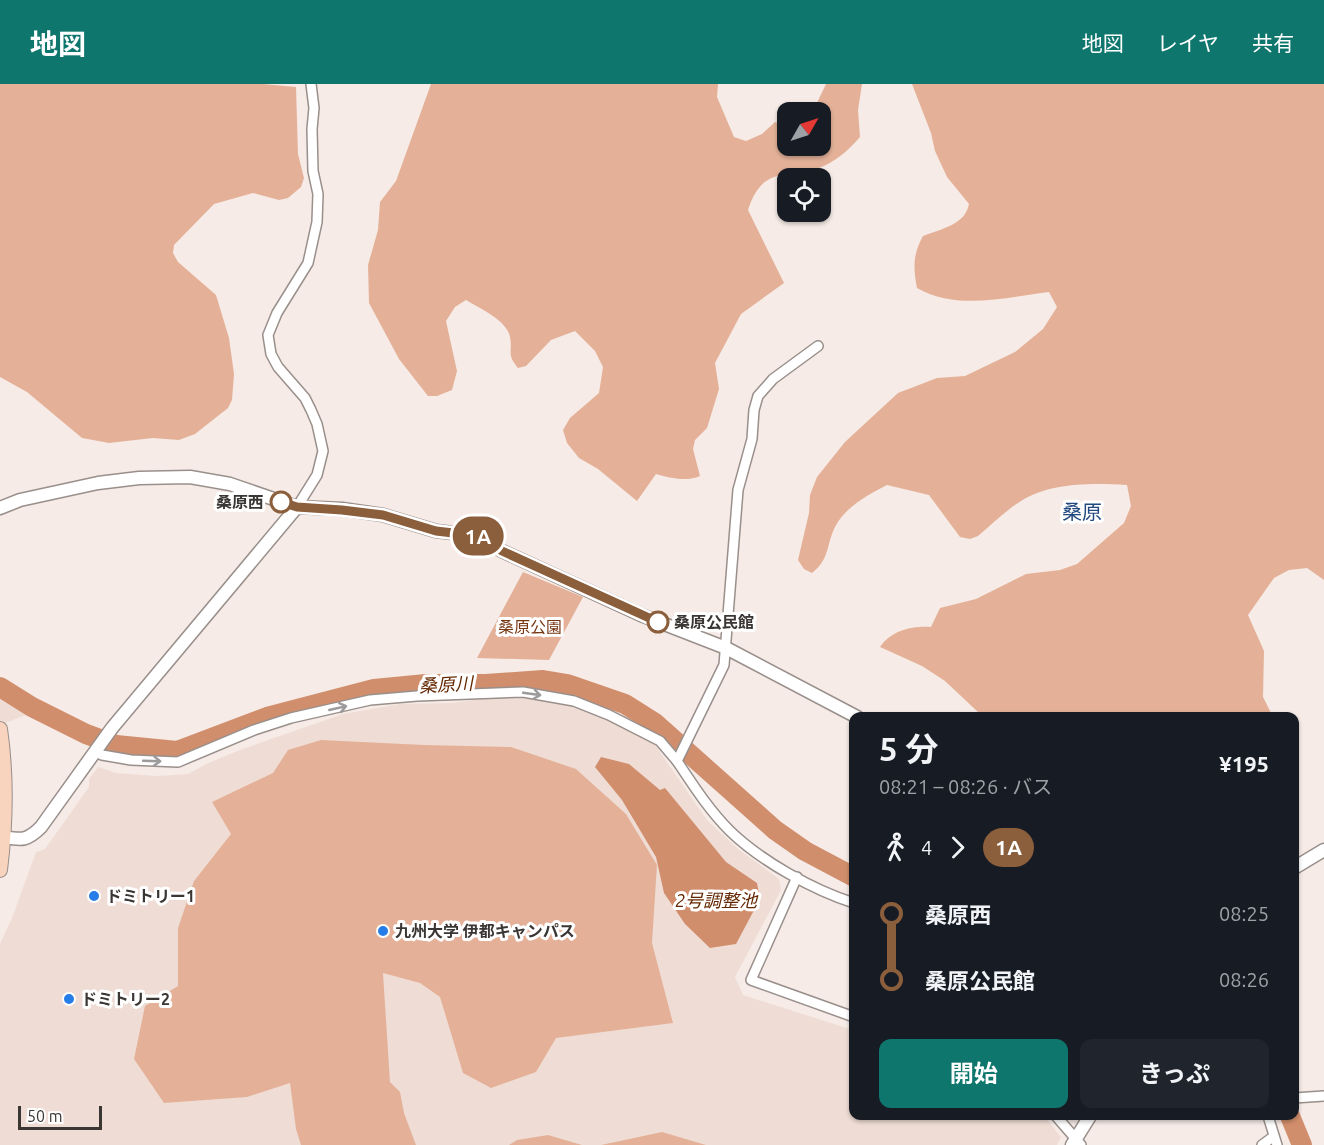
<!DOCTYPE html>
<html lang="ja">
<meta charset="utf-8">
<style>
body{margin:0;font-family:Ubuntu,"Noto Sans JP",sans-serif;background:#20242c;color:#f1f3f6;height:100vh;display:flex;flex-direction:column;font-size:22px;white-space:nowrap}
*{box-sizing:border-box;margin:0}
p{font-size:20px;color:#9ea1a6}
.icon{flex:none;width:33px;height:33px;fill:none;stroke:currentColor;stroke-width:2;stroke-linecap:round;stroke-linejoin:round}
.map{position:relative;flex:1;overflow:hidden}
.sheet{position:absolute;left:849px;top:628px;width:450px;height:408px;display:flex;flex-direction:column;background:#171b24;border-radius:12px;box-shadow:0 2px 4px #0004}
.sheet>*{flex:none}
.badge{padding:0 12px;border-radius:20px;font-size:21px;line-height:39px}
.needle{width:39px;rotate:51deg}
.controls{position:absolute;left:777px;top:18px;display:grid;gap:12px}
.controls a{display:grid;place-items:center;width:54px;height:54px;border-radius:12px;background:#171b24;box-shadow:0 2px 4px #0004;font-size:30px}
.scale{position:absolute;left:18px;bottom:15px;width:84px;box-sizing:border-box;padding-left:6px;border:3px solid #3a3634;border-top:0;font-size:16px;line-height:21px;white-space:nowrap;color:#3a3634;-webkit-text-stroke:4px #fff;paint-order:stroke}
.map>.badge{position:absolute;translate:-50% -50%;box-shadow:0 0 0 3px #fff}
.legs{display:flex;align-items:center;gap:9px;height:66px;padding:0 30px;font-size:20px}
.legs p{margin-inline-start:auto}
.head{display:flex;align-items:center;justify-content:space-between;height:102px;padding:0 30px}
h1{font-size:33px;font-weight:700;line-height:45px}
.action{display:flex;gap:12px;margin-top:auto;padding:12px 30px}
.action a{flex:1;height:69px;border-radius:12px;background:#0f766e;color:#fff;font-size:24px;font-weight:700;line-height:69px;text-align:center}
.action a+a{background:#20242c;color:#f1f3f6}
ul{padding:0 30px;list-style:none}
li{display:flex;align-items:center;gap:21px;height:66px;font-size:22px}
li i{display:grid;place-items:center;width:9px;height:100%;margin:0 8px;background:currentColor}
li i::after{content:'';width:15px;height:15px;margin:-8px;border:4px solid;border-radius:50%;background:#171b24}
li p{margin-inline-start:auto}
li:first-child i{background:linear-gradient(#0000 50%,currentColor 0)}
li:last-child i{background:linear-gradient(currentColor 50%,#0000 0)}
header{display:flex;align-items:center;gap:36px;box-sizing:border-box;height:84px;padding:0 30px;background:#0f766e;color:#fff}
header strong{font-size:28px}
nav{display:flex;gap:33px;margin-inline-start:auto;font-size:21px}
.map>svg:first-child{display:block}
.built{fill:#efddd5}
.green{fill:#e4b198}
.water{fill:#d18e6c}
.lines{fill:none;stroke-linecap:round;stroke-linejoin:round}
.river{stroke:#d18e6c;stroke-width:20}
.minor-casing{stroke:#998f8b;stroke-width:12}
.tertiary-casing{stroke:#998f8b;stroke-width:15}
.secondary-casing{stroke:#998f8b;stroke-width:16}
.minor{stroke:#fff;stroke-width:9}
.tertiary{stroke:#fff;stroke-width:12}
.secondary{stroke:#f8d4be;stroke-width:14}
.oneway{stroke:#9c9a9a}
.line-1-casing{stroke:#fff;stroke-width:14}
.line-1{stroke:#8b5e3c;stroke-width:9}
.stop-1-dot{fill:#fff;stroke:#8b5e3c;stroke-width:3}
.poi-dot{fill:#267de7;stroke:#fff;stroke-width:2}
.labels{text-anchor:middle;stroke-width:6;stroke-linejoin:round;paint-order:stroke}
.stop-label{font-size:16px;font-weight:bold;fill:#3a3634;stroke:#fff;text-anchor:end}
.park-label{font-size:16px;fill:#763712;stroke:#fff}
.poi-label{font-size:16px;font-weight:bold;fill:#3a3634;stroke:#fff;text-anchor:start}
.water-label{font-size:18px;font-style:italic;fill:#642700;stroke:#fff}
.quarter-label{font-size:20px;fill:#224a7f;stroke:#fff}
</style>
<header>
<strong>地図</strong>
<nav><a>地図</a><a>レイヤ</a><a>共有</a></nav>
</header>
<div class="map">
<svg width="1324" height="1061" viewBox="0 0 1324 1061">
<rect width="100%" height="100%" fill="#f6ebe6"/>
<g class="built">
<path d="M487,614L549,615L574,622L648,654L655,661L707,736L738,765L779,795L781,806L735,893L743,911L853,946L854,1032H1044L1061,1053L1057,1061H0V860L12,834L36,768L45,765L89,703V695L98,683L116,689L157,692L188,690L206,680L240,666L343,630L400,620L453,619Z"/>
<path d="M0,615L22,622L34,628L0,641Z"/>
</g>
<g class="green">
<path d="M0,0H263L296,3L298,70L304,94L301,103L288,114L279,116L253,109L214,120L174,161L173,169L178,178L216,211L229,254L234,290L232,316L228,324L195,350L179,356L153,354L109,359L82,354L27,308L0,293Z"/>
<path d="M431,0H718L717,13L734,53L746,57L762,50L775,38L787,41L788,62H820V28H810L815,23L826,0H862L858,26L860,53C849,66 835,78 819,84C786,96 763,80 748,126L784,199L741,230L715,279L719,305L707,344L695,356L693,365L700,392C687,398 669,394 656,390L637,417L598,385L579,374L567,359L563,346L570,334L599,309L603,283L595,267L575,247L551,256L526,282L518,284C506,269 513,269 510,253C507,236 479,224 466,216L455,223L446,237L457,287L452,306L437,312H428L399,275L369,219L368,181L378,146L380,118L396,97Z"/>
<path d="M912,0H1324V496L1307,484L1289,486L1274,494L1248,531L1264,567L1263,613L1273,633H1015L988,628L979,629L945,597L922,582L880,563C892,546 912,542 931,543L940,524L976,515L1026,490L1060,486L1077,480L1124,439L1131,422L1127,401C1092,399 1048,398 1018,419C1004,428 991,441 978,452L970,455L960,453L929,411L887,401C868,411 845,423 835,443C826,461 830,475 812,489L804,485L798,476L809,429L810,411L817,393L845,358L898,309L937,294L965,292L1015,268L1043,245L1057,223L1049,208C1007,213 956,227 917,204C913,183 913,170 923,152C941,145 965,141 969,120L947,93L935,67L931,49Z"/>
<path d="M523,488L583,513L549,576L477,574Z"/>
<path d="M321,656L424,661L511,663L576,685L626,730L657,781L652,859L673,939L556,954L536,988L491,1004L463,989L440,913L420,899L383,889L390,998L400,1008L404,1029L416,1061H301L296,1045L290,999L247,1013L164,1019L134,975L145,922L178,902V844L194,797L231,750L212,718L273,689L288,666Z"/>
<path d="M662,1048L706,1061H601Z"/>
<path d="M548,1051L582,1061H509L517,1056Z"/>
</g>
<path class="water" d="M601,673L629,680L660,706L665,704L726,778L757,799L760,815L736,860L710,864L685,840L664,809L656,773L622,716L595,683Z"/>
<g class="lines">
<g class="river">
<path d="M0,603L32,623L86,650L116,661L177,667L267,633L374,605L426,600H486L543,596L567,600L625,620L655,639L775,746L805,767L854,793"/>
<path d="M1290,1032L1302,1061"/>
</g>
<g class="minor-casing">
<g id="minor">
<path d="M818,262L773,295L758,312L754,326L752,355L738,406L724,581L677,677C693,701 709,726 730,747C761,777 813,806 854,819"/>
<path d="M297,423L317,391L323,367L317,340L311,326L305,314L278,283L271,270L268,251L277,229L308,179L317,138L318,110L313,87L312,45L314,24L311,0"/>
<path d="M95,667L102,671L131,676L178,678L254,646L291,634L370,616L417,612L523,608L574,617L609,631L660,657L677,677"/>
<path d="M797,793L751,896L854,933"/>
<path d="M1294,1014L1324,1012"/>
<path d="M1056,1032L1081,1061"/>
<path d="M1268,1032L1277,1061"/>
<path d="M1262,1061L1273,1053"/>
</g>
</g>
<g class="tertiary-casing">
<g id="tertiary">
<path d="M0,424L20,416L98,399L139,394L190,393L230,400L297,423L342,425L383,431L436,447L479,452L502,467L641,531L726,564L857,633"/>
<path d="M4,753C22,756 27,757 41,743L112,644L297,423"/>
<path d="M1294,784L1324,766"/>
<path d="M1072,1061L1090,1032"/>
</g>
</g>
<g class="secondary-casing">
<path id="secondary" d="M0,645C7,693 6,738 0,786"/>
</g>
<use href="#minor" class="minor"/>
<use href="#tertiary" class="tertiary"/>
<use href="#secondary" class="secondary"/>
</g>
<defs><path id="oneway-shaft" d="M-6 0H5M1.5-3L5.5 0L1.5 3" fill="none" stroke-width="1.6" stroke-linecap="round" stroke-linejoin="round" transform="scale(1.5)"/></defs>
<g class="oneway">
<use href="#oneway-shaft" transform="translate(532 610) rotate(8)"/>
<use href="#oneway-shaft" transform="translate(338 624) rotate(-13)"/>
<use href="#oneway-shaft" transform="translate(152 677) rotate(2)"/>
</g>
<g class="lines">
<g class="line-1-casing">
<path id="line-1" d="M281,418L297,423L342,426L383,431L436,447L479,452L502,467L658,538"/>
</g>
<use href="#line-1" class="line-1"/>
</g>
<g class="stop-1-dot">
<circle cx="281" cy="418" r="10"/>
<circle cx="658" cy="538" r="10"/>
</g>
<g class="poi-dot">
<circle cx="94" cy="812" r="6"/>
<circle cx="383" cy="847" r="6"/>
<circle cx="69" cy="915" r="6"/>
</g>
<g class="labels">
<g class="stop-label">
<text x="264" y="424">桑原西</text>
<text x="674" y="544" text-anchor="start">桑原公民館</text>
</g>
<g class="park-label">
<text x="530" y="549">桑原公園</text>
</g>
<g class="poi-label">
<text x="106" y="818">ドミトリー1</text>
<text x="395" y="853">九州大学 伊都キャンパス</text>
<text x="81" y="921">ドミトリー2</text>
</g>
<g class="water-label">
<text transform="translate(446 601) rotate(-3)" y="6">桑原川</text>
<text x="716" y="823">2号調整池</text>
</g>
<g class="quarter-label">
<text x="1082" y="435">桑原</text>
</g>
</g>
</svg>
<div class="controls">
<a><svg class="needle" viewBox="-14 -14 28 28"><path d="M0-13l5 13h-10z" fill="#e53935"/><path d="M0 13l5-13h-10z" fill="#9ea1a6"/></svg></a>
<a><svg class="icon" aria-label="locate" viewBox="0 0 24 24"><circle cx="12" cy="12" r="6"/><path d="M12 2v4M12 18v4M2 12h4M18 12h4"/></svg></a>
</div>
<div class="scale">50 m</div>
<b class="badge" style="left:478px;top:452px;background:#8b5e3c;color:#fff">1A</b>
<section class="sheet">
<div class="head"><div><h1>5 分</h1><p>08:21 – 08:26 · バス</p></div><b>¥195</b></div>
<div class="legs"><svg class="icon" aria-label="walk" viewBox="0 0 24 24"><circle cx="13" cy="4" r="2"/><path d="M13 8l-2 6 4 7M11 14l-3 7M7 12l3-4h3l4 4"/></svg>4<svg class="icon" aria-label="forward" viewBox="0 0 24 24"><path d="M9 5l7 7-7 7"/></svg><b class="badge" style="background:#8b5e3c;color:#fff">1A</b></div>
<ul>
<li><i style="color:#8b5e3c"></i><b>桑原西</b><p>08:25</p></li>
<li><i style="color:#8b5e3c"></i><b>桑原公民館</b><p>08:26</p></li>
</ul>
<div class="action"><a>開始</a><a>きっぷ</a></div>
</section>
</div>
